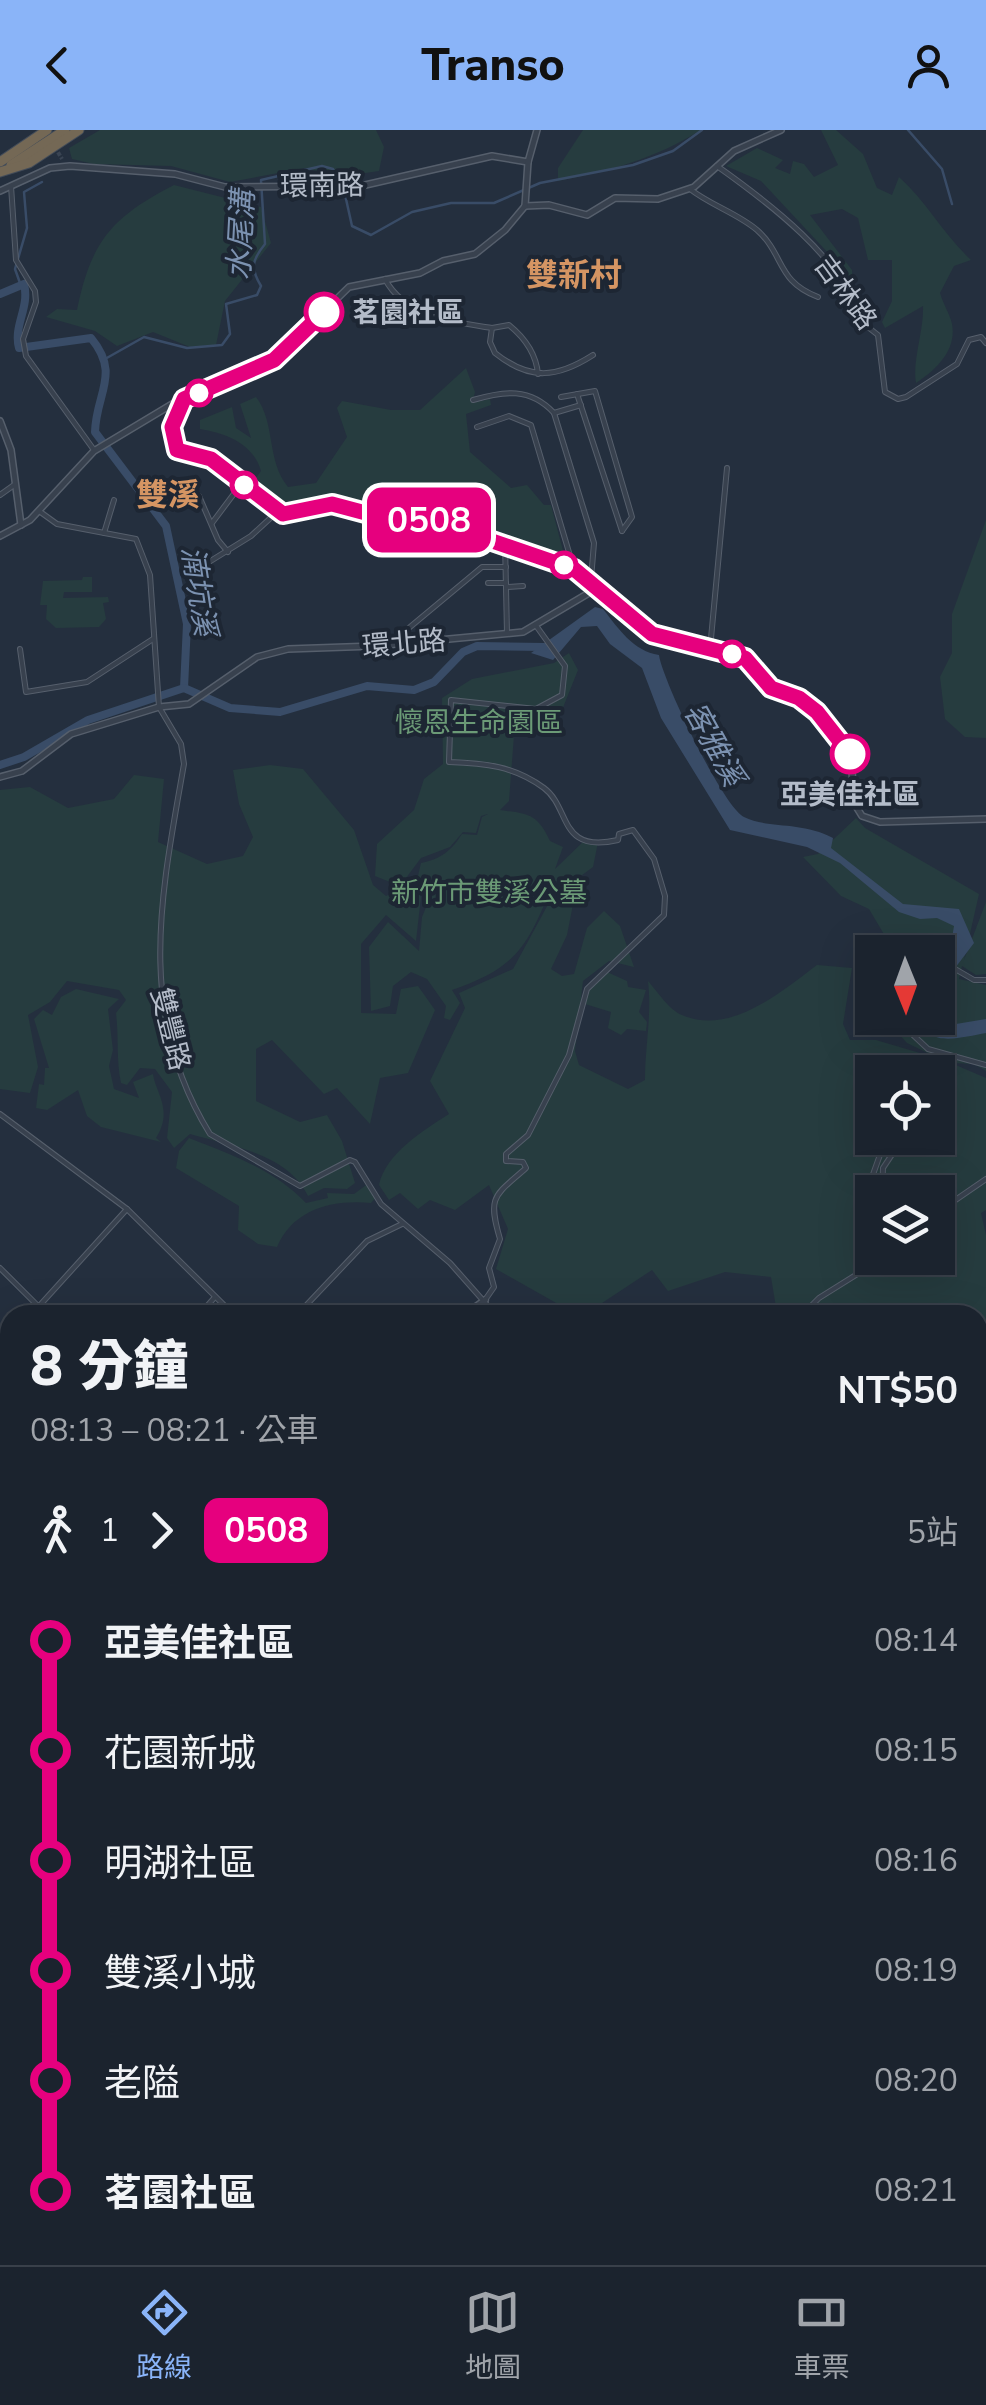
<!DOCTYPE html>
<html lang="zh-TW">
<meta charset="utf-8">
<style>
body{margin:0;font-family:"Nunito Sans","Noto Sans TC",sans-serif;background:#282f3a;color:#f1f3f6;height:100vh;display:flex;flex-direction:column;font-size:38px;white-space:nowrap}
*{box-sizing:border-box;margin:0}
p{font-size:32px;color:#a0a4aa}
.icon{flex:none;width:55px;height:55px;fill:none;stroke:currentColor;stroke-width:2;stroke-linecap:round;stroke-linejoin:round}
.map{position:relative;flex:1;overflow:hidden}
.side{position:absolute;left:0px;top:1175px;width:988px;height:960px;display:flex;flex-direction:column;background:#1b232e;border-radius:30px 30px 0 0;box-shadow:0 10px 40px #0002,0 0 0 2px #39404a}
.side>*{flex:none}
.badge{padding:0 20px;border-radius:15px;font-size:35px;line-height:65px}
.needle{width:65px;rotate:179deg}
.tools{position:absolute;left:855px;top:805px;display:grid;gap:20px}
.tools a{display:grid;place-items:center;width:100px;height:100px;border-radius:0px;background:#1b232e;box-shadow:0 10px 40px #0002,0 0 0 2px #39404a;font-size:50px}
.map>.badge{position:absolute;translate:-50% -50%;box-shadow:0 0 0 5px #fff}
.legs{display:flex;align-items:center;gap:15px;height:110px;padding:0 30px;font-size:32px}
.legs p{margin-inline-start:auto}
.head{display:flex;align-items:center;justify-content:space-between;height:170px;padding:0 30px}
h1{font-size:55px;font-weight:800;line-height:75px}
ul{padding:0 30px;list-style:none}
li{display:flex;align-items:center;gap:35px;height:110px;font-size:38px}
li i{display:grid;place-items:center;width:15px;height:100%;margin:0 12px;background:currentColor}
li i::after{content:'';width:25px;height:25px;margin:-12px;border:8px solid;border-radius:50%;background:#1b232e}
li p{margin-inline-start:auto}
li:first-child i{background:linear-gradient(#0000 50%,currentColor 0)}
li:last-child i{background:linear-gradient(currentColor 50%,#0000 0)}
header{display:flex;justify-content:space-between;align-items:center;height:130px;padding:0 30px;background:#8ab4f8;color:#111;font-size:45px;font-weight:800}
.dock{display:flex;justify-content:space-around;align-items:center;height:140px;border-top:2px solid #39404a;background:#1b232e;font-size:28px;color:#a0a4aa}
.dock a{display:grid;justify-items:center;gap:5px}
.dock .current{color:#8ab4f8}
.map>svg:first-child{display:block}
.green{fill:#263c3f;fill-rule:evenodd}
.water{fill:#394c67}
.lines{fill:none;stroke-linecap:round;stroke-linejoin:round}
.stream{stroke:#394c67;stroke-width:2.5}
.river{stroke:#394c67;stroke-width:8}
.minor-tunnel{stroke:#3a4453;stroke-width:4;stroke-dasharray:4 2;stroke-linecap:butt}
.minor-casing{stroke:#565f6c;stroke-width:6}
.tertiary-casing{stroke:#565f6c;stroke-width:8}
.motorway-casing{stroke:#434c59;stroke-width:11}
.minor{stroke:#38414e;stroke-width:4}
.tertiary{stroke:#38414e;stroke-width:5}
.motorway{stroke:#746855;stroke-width:9}
.line-1-casing{stroke:#fff;stroke-width:22}
.line-1{stroke:#e6007e;stroke-width:15}
.stop-1-dot{fill:#fff;stroke:#e6007e;stroke-width:5}
.labels{text-anchor:middle;stroke-width:8;stroke-linejoin:round;paint-order:stroke}
.street-label{font-size:28px;fill:#b4bcc9;stroke:#1d2633}
.stop-label{font-size:28px;font-weight:bold;fill:#b4bcc9;stroke:#1d2633;text-anchor:start}
.park-label{font-size:28px;fill:#6b9a76;stroke:#1d2633}
.water-label{font-size:30px;font-style:italic;fill:#7c92b1;stroke:#1d2633}
.quarter-label{font-size:32px;font-weight:bold;fill:#d59563;stroke:#1d2633}
</style>
<header><svg class="icon" aria-label="back" viewBox="0 0 24 24"><path d="M15 5l-7 7 7 7"/></svg>Transo<svg class="icon" aria-label="person" viewBox="0 0 24 24"><circle cx="12" cy="8" r="4"/><path d="M4 21q1-7 8-7t8 7"/></svg></header>
<div class="map">
<svg width="986" height="2135" viewBox="0 0 986 2135">
<rect width="100%" height="100%" fill="#242f3e"/>
<g class="green">
<path d="M100,0H376L384,17L379,41L338,47L305,38L230,52L171,36L94,34L72,29L69,18Z"/>
<path d="M583,0H701C656,28 610,41 558,51V38Z"/>
<path d="M821,0H836L863,24L877,58L892,65L899,47C927,72 943,104 971,130L954,136L940,163C943,174 950,184 952,194C957,220 936,240 916,253C912,231 924,201 923,176L885,198L882,192L892,171V130H868L858,88L842,79L810,85L852,140L853,157L830,125L761,51L726,36L757,18L783,30L775,38L790,44L793,31L804,34L814,47L838,35Z"/>
<path d="M174,55L261,77L271,113L225,171L216,215L190,217L153,202L117,216L95,201L46,187L57,179L77,180C91,111 112,87 174,55Z"/>
<path d="M466,238L475,262L472,273L490,269L491,275L466,284L470,322L511,358L527,355L544,375H551L566,432L481,399L480,360L474,357L458,369L446,367L432,354L421,356L398,372L399,386L339,366L278,376L250,356L261,341C253,313 225,303 200,299V290L232,277L236,298L251,308L240,274L256,267C276,293 266,330 288,357L316,353L347,307L337,278L342,271L391,280H420Z"/>
<path d="M986,390V608L965,607L945,589L940,547L952,523V484Z"/>
<path d="M83,447H92V462H64L63,468L108,467L109,472L103,473L106,489L99,497L56,498L46,489L47,475H40L43,451L82,450Z"/>
<path d="M569,523L578,540L560,585L516,579L509,671L500,680C528,684 537,683 550,711L563,717L555,739L586,709L598,712L593,737L574,751H554C528,815 519,837 452,860L460,873L450,890L444,888L446,876L427,849L411,842L393,856L390,876L371,881L369,817L388,792L419,821L422,787L432,763L417,750L421,733C441,729 451,721 462,704L477,705L482,687L488,684L481,686L476,703L463,702L450,717L421,728L400,756L375,746L377,714L414,680L424,649L443,634L442,568L472,549L554,533Z"/>
<path d="M270,635L303,639L354,700L373,755L386,766L411,755L421,767L416,811L386,785L361,814V883L396,884L401,859L418,856L435,880L408,943L380,948L370,994L337,958L324,964L272,910L256,919V971L300,992L327,985L342,1011L355,1053L347,1059L324,1058L308,1066C288,1024 232,1016 190,1004L174,1018L167,1008L172,962L155,939L140,938L127,955L121,953C116,929 119,908 116,883L126,870L119,860L67,851L50,872L28,885L38,937L30,963L0,959V660L30,657L68,678L114,669L134,645L164,649L158,712L207,734L243,726L253,707L239,674L233,640Z"/>
<path d="M856,688L865,698L979,764L964,830L986,772V844L976,845L962,836L959,849L986,855V941L974,934L951,933L986,948V1080L981,1083L986,1105V1619L978,1620V1185H843L827,1174L803,1173L794,1185L777,1183L771,1147L725,1142L668,1161L652,1140L599,1175L558,1174L496,1139L508,1099L489,1055L455,1080L430,1070L418,1079L400,1063L389,1070L379,1055C386,1023 423,1001 449,984L430,951L465,878L459,863L513,839L558,756L577,754L567,805L551,839L562,846L574,844L587,798L604,781L620,796L634,837L609,831L583,851L575,921L579,935L628,959L645,950C645,916 652,885 648,851C657,861 669,880 682,885C730,906 781,862 817,835L852,838L843,894L850,910H876L940,929L907,913L884,888H938V822H872V864L865,849L870,816L885,806L869,779L841,766L803,727L818,724ZM872,942H938V1008H872ZM872,1062H938V1128H872Z"/>
<path d="M607,842L627,851L628,857L646,860L639,882L647,892L646,901L627,899L621,905L608,898L611,882L585,874L587,859Z"/>
<path d="M76,859L119,869L108,879L113,920L109,936L114,959L139,968L133,952L153,944C155,962 174,980 156,1008L161,1012L101,997L87,986L78,960L47,980L36,978L39,954L44,955L45,938H49L34,889L43,880L52,885L61,867Z"/>
<path d="M189,1008C229,1024 274,1039 306,1073L328,1068L327,1063L354,1064L369,1053L376,1067L371,1073C333,1069 293,1079 277,1117L258,1114L238,1100L239,1076L176,1038L179,1021Z"/>
<path d="M0,1705H10V1976L0,1977Z"/>
<path d="M10,2122L901,2125L909,2135H0V2123Z"/>
</g>
<path class="water" d="M595,477L603,479C618,498 633,521 659,525C662,549 723,677 744,687C767,699 801,691 833,708L831,718L903,774L959,779L974,813L949,846L938,877L956,894L986,889V903C962,907 926,919 921,888H938V836L950,820L954,796L937,788L920,789L899,782L840,733L807,717L730,700L661,588L642,538L610,514L597,496L581,497L553,530L531,523Z"/>
<g class="lines">
<g class="stream">
<path d="M908,0L942,39L952,74"/>
<path d="M20,153L15,139L27,98L24,62L42,52"/>
<path d="M105,229L144,207L187,218L222,215L230,204L226,174L257,165L261,156C250,138 252,130 265,114L261,50L322,36L333,39L344,60L352,96L371,105L412,82L451,73H494L540,53L633,35L673,21L702,0"/>
<path d="M978,1477L986,1486"/>
<path d="M0,1481H10"/>
<path d="M978,1673L986,1650"/>
<path d="M978,1780L985,1783L986,1816"/>
<path d="M981,2128L982,2135"/>
</g>
<g class="river">
<path d="M0,164L24,154C30,178 13,195 19,218L91,208C121,244 96,263 95,302L166,396L187,494L184,558"/>
<path d="M0,635L24,627L88,590L184,558L230,578L280,582L367,556L414,560L434,552L463,522L477,516L544,517"/>
</g>
<path class="minor-tunnel" d="M55,17L62,29"/>
<g class="minor-casing">
<g id="minor">
<path d="M717,36C765,70 847,131 859,190L878,205L885,262L898,269L906,267L957,234L969,210L981,207L986,213"/>
<path d="M11,56L16,130L35,161L36,172L23,209L26,226L94,320"/>
<path d="M690,59C710,75 737,83 757,100C785,125 776,151 818,167"/>
<path d="M385,149C405,187 453,192 492,198"/>
<path d="M538,244C536,223 525,208 509,195L492,198L490,212L495,223C530,251 557,248 593,225"/>
<path d="M577,264L622,401"/>
<path d="M561,267L595,261L632,387L622,401"/>
<path d="M473,270C504,261 530,257 554,283L594,413L591,449"/>
<path d="M554,283L581,275"/>
<path d="M477,297L509,286L531,295L574,439"/>
<path d="M0,365L14,355"/>
<path d="M199,366L218,410L228,422"/>
<path d="M39,381L57,394L136,409L150,445L159,577L181,614L184,634C161,765 135,883 210,1004L300,1056L350,1030L355,1032L381,1074L450,1133L496,1185"/>
<path d="M212,393L242,353"/>
<path d="M104,403L114,370"/>
<path d="M505,413L507,503"/>
<path d="M196,440L251,406L277,382"/>
<path d="M488,453H506"/>
<path d="M506,457L523,456"/>
<path d="M405,512L404,502L482,437H506"/>
<path d="M20,519L26,562L87,552L153,509"/>
<path d="M710,519L727,338"/>
<path d="M883,822C898,811 911,814 928,822"/>
<path d="M938,829L974,850H986"/>
<path d="M895,888L928,919L986,935"/>
<path d="M0,984L127,1079L234,1185"/>
<path d="M882,1062L883,1038L903,1008"/>
<path d="M938,1082L986,1049"/>
<path d="M872,1095L866,1064L886,1008"/>
<path d="M0,1138L47,1185"/>
<path d="M485,1170L494,1157L489,1138L500,1109C487,1065 495,1066 526,1038L523,1032L506,1031V1024L528,1005L569,925L587,859L664,785L665,766L654,729L633,700L619,704L618,710C558,724 571,678 544,658C514,636 485,633 449,632L451,570L536,579L562,565L565,536L537,497"/>
<path d="M31,1185L127,1079"/>
<path d="M199,1185L215,1167"/>
<path d="M297,1185L367,1111L402,1094"/>
<path d="M802,1185L819,1168L883,1128"/>
<path d="M0,1240L10,1223"/>
<path d="M0,1415H10"/>
<path d="M978,1868L986,1892"/>
<path d="M978,2119L986,2128"/>
</g>
</g>
<g class="tertiary-casing">
<g id="tertiary">
<path d="M0,61L50,38L70,36L175,44L225,57L361,56L492,26L528,32"/>
<path d="M525,76L549,75L587,85L615,68L658,69L694,57L734,21L781,0"/>
<path d="M525,76L528,32L537,0"/>
<path d="M185,269L172,297L177,320L211,329L277,382L342,374L383,389L431,390L574,439L652,504L739,525L771,558L799,568L817,582L851,625L854,673L862,686L880,692L986,689"/>
<path d="M0,291L11,320L21,395"/>
<path d="M0,406L30,390L94,321L174,273L274,230L349,157L420,143L443,131L475,124L505,100L525,76"/>
<path d="M0,647L22,641L71,604L159,577L189,574L257,527L288,519L375,516L523,502L599,457"/>
<path d="M464,1185L485,1170"/>
<path d="M471,1185L485,1170"/>
<path d="M0,1697H10"/>
<path d="M0,1702H10"/>
<path d="M955,2125L961,2135"/>
</g>
</g>
<g class="motorway-casing">
<g id="motorway">
<path d="M0,32L47,0"/>
<path d="M11,35L65,0"/>
<path d="M0,42L29,33L79,0"/>
</g>
</g>
<use href="#minor" class="minor"/>
<use href="#tertiary" class="tertiary"/>
<use href="#motorway" class="motorway"/>
</g>
<g class="lines">
<g class="line-1-casing">
<path id="line-1" d="M324,182L274,230L184,269L172,297L177,320L211,329L283,384L332,374L392,390H431L574,439L652,504L745,528L771,558L799,568L817,582L850,624"/>
</g>
<use href="#line-1" class="line-1"/>
</g>
<g class="stop-1-dot">
<circle cx="324" cy="182" r="18"/>
<circle cx="199" cy="263" r="12"/>
<circle cx="244" cy="355" r="12"/>
<circle cx="564" cy="435" r="12"/>
<circle cx="732" cy="524" r="12"/>
<circle cx="850" cy="624" r="18"/>
</g>
<g class="labels">
<g class="street-label">
<text transform="translate(322 55) rotate(-1)" y="10">環南路</text>
<text transform="translate(846 162) rotate(54)" y="10">吉林路</text>
<text transform="translate(404 513) rotate(-5)" y="10">環北路</text>
<text transform="translate(171 899) rotate(76)" y="10">雙豐路</text>
</g>
<g class="stop-label">
<text x="352" y="192">茗園社區</text>
<text x="850" y="674" text-anchor="middle">亞美佳社區</text>
</g>
<g class="park-label">
<text x="479" y="602">懷恩生命園區</text>
<text x="489" y="772">新竹市雙溪公墓</text>
</g>
<g class="water-label">
<text transform="translate(241 105) rotate(-87)" y="10">水尾溝</text>
<text transform="translate(199 461) rotate(81)" y="10">湳坑溪</text>
<text transform="translate(714 614) rotate(61)" y="10">客雅溪</text>
</g>
<g class="quarter-label">
<text x="574" y="156">雙新村</text>
<text x="168" y="376">雙溪</text>
</g>
</g>
</svg>
<div class="tools">
<a><svg class="needle" viewBox="-14 -14 28 28"><path d="M0-13l5 13h-10z" fill="#e53935"/><path d="M0 13l5-13h-10z" fill="#a0a4aa"/></svg></a>
<a><svg class="icon" aria-label="locate" viewBox="0 0 24 24"><circle cx="12" cy="12" r="6"/><path d="M12 2v4M12 18v4M2 12h4M18 12h4"/></svg></a>
<a><svg class="icon" aria-label="layers" viewBox="0 0 24 24"><path d="M12 4l9 5-9 5-9-5zM3 14l9 5 9-5"/></svg></a>
</div>
<b class="badge" style="left:429px;top:390px;background:#e6007e;color:#fff">0508</b>
<section class="side">
<div class="head"><div><h1>8 分鐘</h1><p>08:13 – 08:21 · 公車</p></div><b>NT$50</b></div>
<div class="legs"><svg class="icon" aria-label="walk" viewBox="0 0 24 24"><circle cx="13" cy="4" r="2"/><path d="M13 8l-2 6 4 7M11 14l-3 7M7 12l3-4h3l4 4"/></svg>1<svg class="icon" aria-label="forward" viewBox="0 0 24 24"><path d="M9 5l7 7-7 7"/></svg><b class="badge" style="background:#e6007e;color:#fff">0508</b><p>5站</p></div>
<ul>
<li><i style="color:#e6007e"></i><b>亞美佳社區</b><p>08:14</p></li>
<li><i style="color:#e6007e"></i><span>花園新城</span><p>08:15</p></li>
<li><i style="color:#e6007e"></i><span>明湖社區</span><p>08:16</p></li>
<li><i style="color:#e6007e"></i><span>雙溪小城</span><p>08:19</p></li>
<li><i style="color:#e6007e"></i><span>老隘</span><p>08:20</p></li>
<li><i style="color:#e6007e"></i><b>茗園社區</b><p>08:21</p></li>
</ul>
</section>
</div>
<nav class="dock">
<a class="current"><svg class="icon" aria-label="directions" viewBox="0 0 24 24"><path d="M12 3l9 9-9 9-9-9zM9 14v-3h6M13 9l2 2-2 2"/></svg>路線</a>
<a><svg class="icon" aria-label="map" viewBox="0 0 24 24"><path d="M3 6l6-2 6 2 6-2v14l-6 2-6-2-6 2zM9 4v14M15 6v14"/></svg>地圖</a>
<a><svg class="icon" aria-label="tickets" viewBox="0 0 24 24"><path d="M3 7h18v10H3zM15 7v10"/></svg>車票</a>
</nav>
